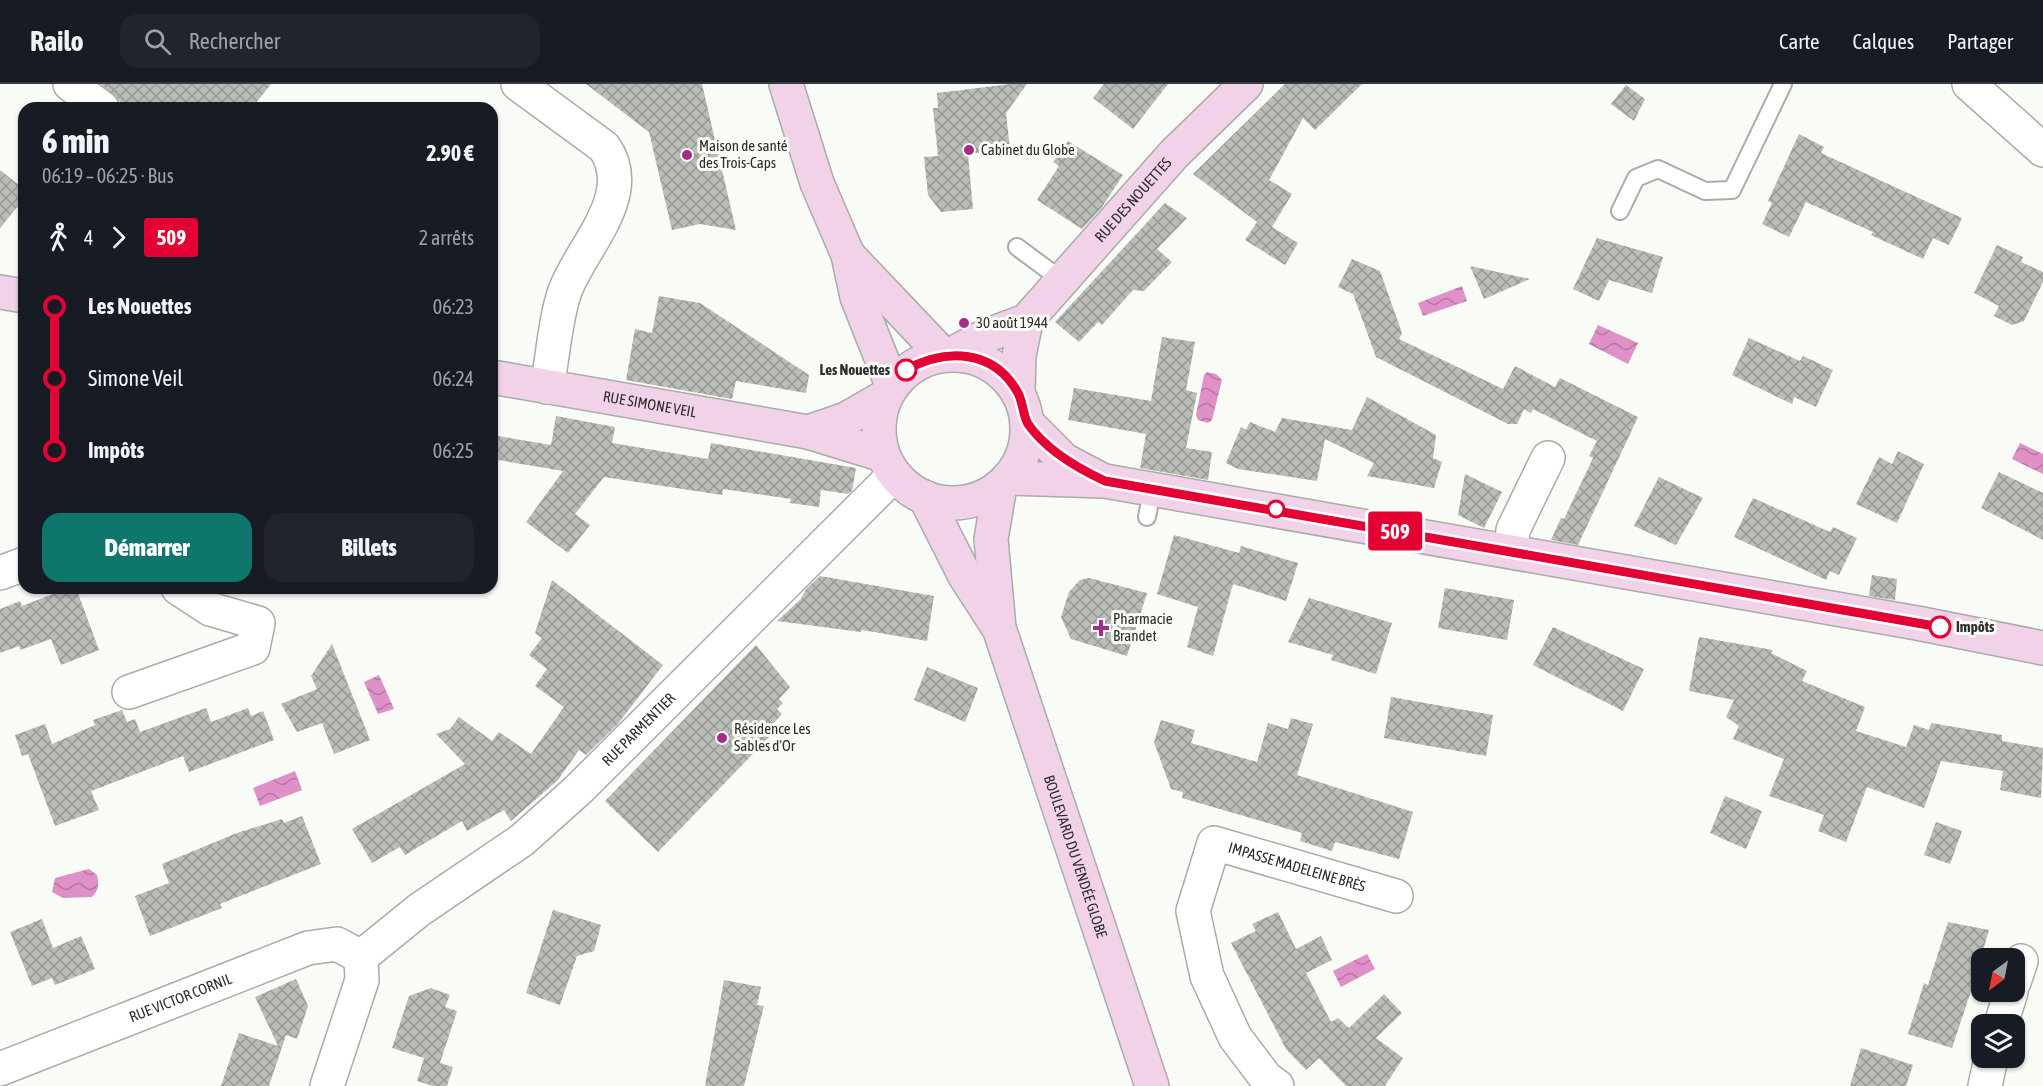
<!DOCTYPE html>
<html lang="fr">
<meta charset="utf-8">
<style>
body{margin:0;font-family:"Asap Condensed",sans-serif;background:#20242c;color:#f1f3f6;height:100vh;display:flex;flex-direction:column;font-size:22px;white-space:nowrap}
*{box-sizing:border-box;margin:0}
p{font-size:20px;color:#9ea1a6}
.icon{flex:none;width:33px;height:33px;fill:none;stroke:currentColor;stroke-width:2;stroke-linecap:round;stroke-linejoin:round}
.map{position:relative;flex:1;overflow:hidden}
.drawer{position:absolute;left:18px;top:18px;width:480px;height:492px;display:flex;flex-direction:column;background:#171b24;border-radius:18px;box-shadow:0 2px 4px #0004}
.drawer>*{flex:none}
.badge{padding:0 12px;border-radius:4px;font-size:21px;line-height:39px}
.needle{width:39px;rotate:212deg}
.tools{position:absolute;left:1971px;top:864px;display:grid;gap:12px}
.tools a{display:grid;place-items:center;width:54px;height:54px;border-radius:12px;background:#171b24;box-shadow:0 2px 4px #0004;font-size:30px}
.map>.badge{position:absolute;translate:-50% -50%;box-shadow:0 0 0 3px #fff}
.legs{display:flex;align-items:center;gap:9px;height:66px;padding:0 24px;font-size:20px}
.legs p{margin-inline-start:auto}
.headline{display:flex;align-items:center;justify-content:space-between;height:102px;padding:0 24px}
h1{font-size:33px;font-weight:800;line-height:45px}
.cta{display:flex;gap:12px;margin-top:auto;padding:12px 24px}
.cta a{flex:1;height:69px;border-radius:18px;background:#0f766e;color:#fff;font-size:24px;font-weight:800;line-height:69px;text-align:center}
.cta a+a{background:#20242c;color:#f1f3f6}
ul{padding:0 24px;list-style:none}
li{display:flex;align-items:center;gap:21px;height:72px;font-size:22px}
li i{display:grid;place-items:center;width:9px;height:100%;margin:0 8px;background:currentColor}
li i::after{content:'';width:15px;height:15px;margin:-8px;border:4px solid;border-radius:50%;background:#171b24}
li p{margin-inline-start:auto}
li:first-child i{background:linear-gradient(#0000 50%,currentColor 0)}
li:last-child i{background:linear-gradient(currentColor 50%,#0000 0)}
header{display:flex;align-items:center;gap:36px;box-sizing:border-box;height:84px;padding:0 30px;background:#171b24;border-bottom:2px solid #363941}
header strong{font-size:28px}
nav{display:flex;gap:33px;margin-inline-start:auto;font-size:21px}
.search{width:420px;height:54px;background:#20242c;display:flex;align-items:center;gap:15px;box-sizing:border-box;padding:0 21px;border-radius:18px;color:#9ea1a6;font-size:22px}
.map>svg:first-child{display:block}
.water{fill:url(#water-waves)}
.building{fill:url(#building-cross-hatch)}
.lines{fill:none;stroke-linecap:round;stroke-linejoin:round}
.lane-casing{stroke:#aaaca7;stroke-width:20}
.street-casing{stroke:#aaaca7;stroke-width:36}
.secondary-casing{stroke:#aaaca7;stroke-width:36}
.lane{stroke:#fff;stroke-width:16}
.street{stroke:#fff;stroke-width:33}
.secondary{stroke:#f1d2e9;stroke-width:33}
.line-1-casing{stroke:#fff;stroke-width:14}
.line-1{stroke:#e40134;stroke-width:9}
.poi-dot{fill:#a22d87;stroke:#f9fbf6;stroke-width:2}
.stop-1-dot{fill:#fff;stroke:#e40134;stroke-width:3}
.labels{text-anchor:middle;stroke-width:6;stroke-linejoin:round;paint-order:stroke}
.poi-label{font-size:15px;fill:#2d2d2b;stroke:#f9fbf6;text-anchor:start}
.street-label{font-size:15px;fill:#2d2d2b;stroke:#f9fbf6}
.stop-label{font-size:15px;font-weight:bold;fill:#2d2d2b;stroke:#f9fbf6;text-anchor:end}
</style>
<header>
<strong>Railo</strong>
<div class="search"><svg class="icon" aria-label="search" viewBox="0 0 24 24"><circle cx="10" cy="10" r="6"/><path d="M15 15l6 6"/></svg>Rechercher</div>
<nav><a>Carte</a><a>Calques</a><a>Partager</a></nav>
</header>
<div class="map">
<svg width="2043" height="1002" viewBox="0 0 2043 1002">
<defs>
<pattern id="water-waves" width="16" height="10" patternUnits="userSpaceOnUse" patternTransform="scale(1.5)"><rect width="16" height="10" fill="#df90c7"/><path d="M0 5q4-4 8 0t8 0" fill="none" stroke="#b576a2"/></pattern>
<pattern id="building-cross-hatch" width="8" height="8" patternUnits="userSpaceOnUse" patternTransform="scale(1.5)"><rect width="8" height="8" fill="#babcb7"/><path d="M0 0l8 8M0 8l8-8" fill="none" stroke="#989995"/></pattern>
</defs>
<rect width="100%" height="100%" fill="#f9fbf6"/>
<g class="water">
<path d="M1462,202L1467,217L1423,232L1418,219Z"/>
<path d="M1598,241L1638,259L1628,280L1589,260Z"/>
<path d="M1207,288L1216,290L1222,296L1212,336L1208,339L1198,336L1196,331L1204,291Z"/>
<path d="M2020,359L2043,370V390L2012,375Z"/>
<path d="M379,591L394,625L378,630L364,598Z"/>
<path d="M295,687L302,706L260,722L253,704Z"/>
<path d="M89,785L97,791C99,800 99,806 92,813L63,814L52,808L55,794Z"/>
<path d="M1367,870L1375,885L1341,903L1333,887Z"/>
</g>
<g class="building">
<path d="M101,0H271L252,24H127Z"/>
<path d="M586,0H702L736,146L700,140L672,146L649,48Z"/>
<path d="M1011,0H1027L1006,29L1010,65L968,70L973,125L941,128L928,111L924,73L938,72L933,24H938L937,9Z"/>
<path d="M1104,0H1168L1133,45L1093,14Z"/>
<path d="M1285,0H1362L1315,46L1303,34L1269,96L1292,110L1272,143L1298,159L1285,181L1245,156L1257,138L1193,90Z"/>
<path d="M1626,1L1645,15L1634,37L1611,20Z"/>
<path d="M1799,50L1824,63L1821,69L1962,134L1949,161L1933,154L1923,175L1871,151L1873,148L1806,118L1789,153L1762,140L1772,119L1768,117Z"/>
<path d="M1068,57L1123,91L1102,123L1082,145L1037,116L1059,82L1053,78Z"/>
<path d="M0,86L24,105V115L0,144Z"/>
<path d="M1165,119L1187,134L1157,165L1172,178L1144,207L1133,206L1102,241L1098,238L1079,258L1055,238Z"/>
<path d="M1597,154L1663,173L1652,209L1609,196L1599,217L1573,205Z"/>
<path d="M1997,161L2023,173L2021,178L2043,188V198L2024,237L2012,241L1994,232L1999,222L1974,209Z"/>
<path d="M1352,175L1380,187L1402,249L1399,255L1503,305L1515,282L1555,303L1560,294L1638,333L1578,461L1551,456L1561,434L1564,435L1593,374L1589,372L1597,357L1533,325L1531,329L1524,325L1517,340H1508L1376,273L1353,210L1338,203Z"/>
<path d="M1470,182L1530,195L1484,215Z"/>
<path d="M659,212L700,219L809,291L806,309L736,297L732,315L626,296L635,245L652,249Z"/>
<path d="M1162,253L1195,258L1186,306L1197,309L1186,364L1212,368L1208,396L1140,384L1146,350L1068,336L1074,304L1151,317Z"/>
<path d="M1749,254L1800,277L1803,272L1833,286L1816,323L1794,313L1792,320L1732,291Z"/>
<path d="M1367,313L1436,351L1433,374L1442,378L1434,404L1367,392L1374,379L1325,355L1317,397L1238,385L1226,379L1241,343L1246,346L1250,338L1275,348L1282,334L1352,346Z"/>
<path d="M556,332L615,343L612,359L708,375L711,359L856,384L852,407L848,410L821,406L819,423L790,419L791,415L723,405L722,411L604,393L575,430L590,441L568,469L526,438L563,387L492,375V351L551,361Z"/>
<path d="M1898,367L1924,380L1897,439L1856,420L1879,373L1892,380Z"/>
<path d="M1999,388L2043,409V456L1981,424Z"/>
<path d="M1465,390L1502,408L1484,444L1458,431Z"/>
<path d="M1659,393L1703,414L1676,461L1634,442Z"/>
<path d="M1753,414L1830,448L1833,443L1857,454L1839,491L1830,487L1826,496L1734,453Z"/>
<path d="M1174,451L1239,469L1241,462L1298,479L1286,517L1233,500L1213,572L1187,563L1198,523L1157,510Z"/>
<path d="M1872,491L1897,495L1895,516L1869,512Z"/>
<path d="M820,492L934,512L927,557L862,546L861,548L777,537L801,515L806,505Z"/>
<path d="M1089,494L1147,509L1127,572L1071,555L1061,533L1069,508L1080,496Z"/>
<path d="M552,496L663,581L617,641L586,671L579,666L558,696L511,737L504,726L467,747L462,737L405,771L400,763L372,779L352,745L465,680L436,650L450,645L459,633L492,657L499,648L531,670L564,623L535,602L547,585L529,571L542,554L535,549Z"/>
<path d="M68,504H76L99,566L61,581L51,555L20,566L19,562L0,569V525L20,517L22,522Z"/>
<path d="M1445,504L1514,516L1507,556L1438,544Z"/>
<path d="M1309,514L1392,539L1376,590L1331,576L1333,571L1288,558Z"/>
<path d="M1553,543L1644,585L1623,627L1533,581Z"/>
<path d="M1699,553L1773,566L1771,569L1807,587L1802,597L1865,623L1856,647L1906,663L1914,641L1929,646L1931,639L2002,651V657L2043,664L2041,714L2000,706L2003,687L1941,677L1924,724L1867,703L1846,758L1818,747L1824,731L1769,712L1784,675L1733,655L1739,642L1726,633L1734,616L1689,607Z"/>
<path d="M332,560L370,656L334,670L322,639L297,648L281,620L317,605L311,592Z"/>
<path d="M756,561L790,603L779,615L783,619L777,625L782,630L772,641L777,645L658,768L605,717Z"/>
<path d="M927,583L978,604L965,638L914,616Z"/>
<path d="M1391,613L1493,631L1486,672L1384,654Z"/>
<path d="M206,624L211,638L248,624L251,632L263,627L274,656L189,688L183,672L91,707L99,726L55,742L28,670L22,672L15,651L45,640L52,660L95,641L93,636L122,626L127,638L135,635L140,648Z"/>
<path d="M1291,634L1313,640L1297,691L1413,728L1399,775L1335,758L1332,767L1300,757L1302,749L1182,714L1183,708L1171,705L1154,658L1161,636L1195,646L1191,659L1257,678L1268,639L1288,645Z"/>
<path d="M1725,712L1762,727L1746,765L1710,749Z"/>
<path d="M302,732L321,780L220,820L222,824L150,852L135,812L169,799L162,780L237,749L282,735L284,739Z"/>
<path d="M1936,738L1962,747L1950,780L1924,771Z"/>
<path d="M553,826L601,841L594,867L577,872L560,921L526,909Z"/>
<path d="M1278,828L1296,865L1321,852L1332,876L1306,889L1331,938L1338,934L1349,944L1384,910L1402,929L1376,954L1403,974L1385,1002H1346L1319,974L1306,986L1286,965L1231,859L1256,847L1252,840Z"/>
<path d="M42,835L53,864L81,852L95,885L55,901L52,894L32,902L10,848Z"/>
<path d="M1948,838L1989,846L1982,870V887L1976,902L1973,901L1952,964L1908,950L1924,899L1928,901Z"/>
<path d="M296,895L308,922L297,955L286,951L269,1002H221L239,949L278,962L255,913Z"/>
<path d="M724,896L761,903L757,921L764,922L744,1002H705Z"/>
<path d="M431,904L450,911L445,923L457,927L440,979L453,983L447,1002H433L417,997L424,974L392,964L409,912Z"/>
<path d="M1861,964L1913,981L1906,1002H1850Z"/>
</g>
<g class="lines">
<g class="lane-casing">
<g id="lane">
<path d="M1620,127L1636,94L1658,85L1705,107L1732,106L1783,0"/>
<path d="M1017,163L1063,197"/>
<path d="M1147,433L1152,407"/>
</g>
</g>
<g class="street-casing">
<g id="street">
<path d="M70,0L102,24"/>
<path d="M518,0L604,63C638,111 581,163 565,207C555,235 553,273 547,303"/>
<path d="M1969,0L2043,66"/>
<path d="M1511,467L1513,446L1548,374"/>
<path d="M0,489L24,480"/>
<path d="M129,608L253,564L258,539L210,525L178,504"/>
<path id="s1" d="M361,873L419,826L522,756L578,706L894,391"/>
<path d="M2014,898L2021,877"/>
<path d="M2001,940L2011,908"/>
<path id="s2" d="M0,985L308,864L337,860L361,873"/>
<path d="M327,1002L362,896L361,873"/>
<path id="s3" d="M1277,1002L1266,994L1235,953L1207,892L1193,827L1214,759L1396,812"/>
<path d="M1985,1002L1991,974"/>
</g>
</g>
<g class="secondary-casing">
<g id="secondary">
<path d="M786,0L817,99L848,171L857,213L892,301"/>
<path d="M848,171L943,271"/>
<path d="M0,208L24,212"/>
<path id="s4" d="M952,270L985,252L1026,237L1174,70L1246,0"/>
<circle cx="953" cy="345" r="74"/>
<path id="s5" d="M492,293L808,348L883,371"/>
<path d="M1018,308L1019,272L1026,237"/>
<path d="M1027,339L1064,376L1100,395"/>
<path d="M808,348L846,335L886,312"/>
<path d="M1008,394L1105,397L1917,539L2043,564"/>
<path id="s6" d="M1000,402L991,455L999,544L1152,1002"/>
<path d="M925,413L965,492L996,540"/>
</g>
</g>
<use href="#lane" class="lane"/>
<use href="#street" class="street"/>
<use href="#secondary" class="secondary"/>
</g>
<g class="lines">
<g class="line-1-casing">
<path id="line-1" d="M906,286C946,264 994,265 1018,309C1023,318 1023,332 1028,340C1046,366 1077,384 1105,397L1940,543"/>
</g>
<use href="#line-1" class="line-1"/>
</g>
<g class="poi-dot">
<circle cx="969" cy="66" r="6"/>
<circle cx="687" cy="71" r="6"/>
<circle cx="964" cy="239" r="6"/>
<path d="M1098 535h6v6h6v6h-6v6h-6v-6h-6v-6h6z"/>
<circle cx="722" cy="654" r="6"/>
</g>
<g class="stop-1-dot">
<circle cx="906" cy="286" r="10"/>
<circle cx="1276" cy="425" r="8"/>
<circle cx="1940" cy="543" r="10"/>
</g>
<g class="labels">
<g class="poi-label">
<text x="699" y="67">Maison de santé<tspan x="699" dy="17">des Trois-Caps</tspan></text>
<text x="981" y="71">Cabinet du Globe</text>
<text x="976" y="244">30 août 1944</text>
<text x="1113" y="540">Pharmacie<tspan x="1113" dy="17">Brandet</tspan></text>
<text x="734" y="650">Résidence Les<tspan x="734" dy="17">Sables d'Or</tspan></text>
</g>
<g class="street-label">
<text dy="5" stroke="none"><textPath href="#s4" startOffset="243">RUE DES NOUETTES</textPath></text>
<text dy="5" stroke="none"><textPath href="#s5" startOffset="160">RUE SIMONE VEIL</textPath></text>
<text dy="5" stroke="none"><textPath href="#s1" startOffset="360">RUE PARMENTIER</textPath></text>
<text dy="5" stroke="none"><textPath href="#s6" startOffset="384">BOULEVARD DU VENDÉE GLOBE</textPath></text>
<text dy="5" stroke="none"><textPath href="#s3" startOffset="356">IMPASSE MADELEINE BRÈS</textPath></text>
<text dy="5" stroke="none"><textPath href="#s2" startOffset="194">RUE VICTOR CORNIL</textPath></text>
</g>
<g class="stop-label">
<text x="890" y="291">Les Nouettes</text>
<text x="1956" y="548" text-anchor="start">Impôts</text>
</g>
</g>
</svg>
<div class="tools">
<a><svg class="needle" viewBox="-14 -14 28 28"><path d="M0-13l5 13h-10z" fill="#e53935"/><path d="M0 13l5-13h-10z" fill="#9ea1a6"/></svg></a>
<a><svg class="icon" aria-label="layers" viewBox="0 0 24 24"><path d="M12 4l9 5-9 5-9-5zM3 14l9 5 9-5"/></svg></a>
</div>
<b class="badge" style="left:1395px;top:447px;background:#e40134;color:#fff">509</b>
<section class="drawer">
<div class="headline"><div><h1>6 min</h1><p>06:19 – 06:25 · Bus</p></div><b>2.90 €</b></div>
<div class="legs"><svg class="icon" aria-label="walk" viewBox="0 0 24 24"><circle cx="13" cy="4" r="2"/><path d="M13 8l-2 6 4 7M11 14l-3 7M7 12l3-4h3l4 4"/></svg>4<svg class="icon" aria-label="forward" viewBox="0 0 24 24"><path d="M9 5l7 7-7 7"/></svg><b class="badge" style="background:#e40134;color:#fff">509</b><p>2 arrêts</p></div>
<ul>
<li><i style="color:#e40134"></i><b>Les Nouettes</b><p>06:23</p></li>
<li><i style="color:#e40134"></i><span>Simone Veil</span><p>06:24</p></li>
<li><i style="color:#e40134"></i><b>Impôts</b><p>06:25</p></li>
</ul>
<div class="cta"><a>Démarrer</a><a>Billets</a></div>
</section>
</div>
